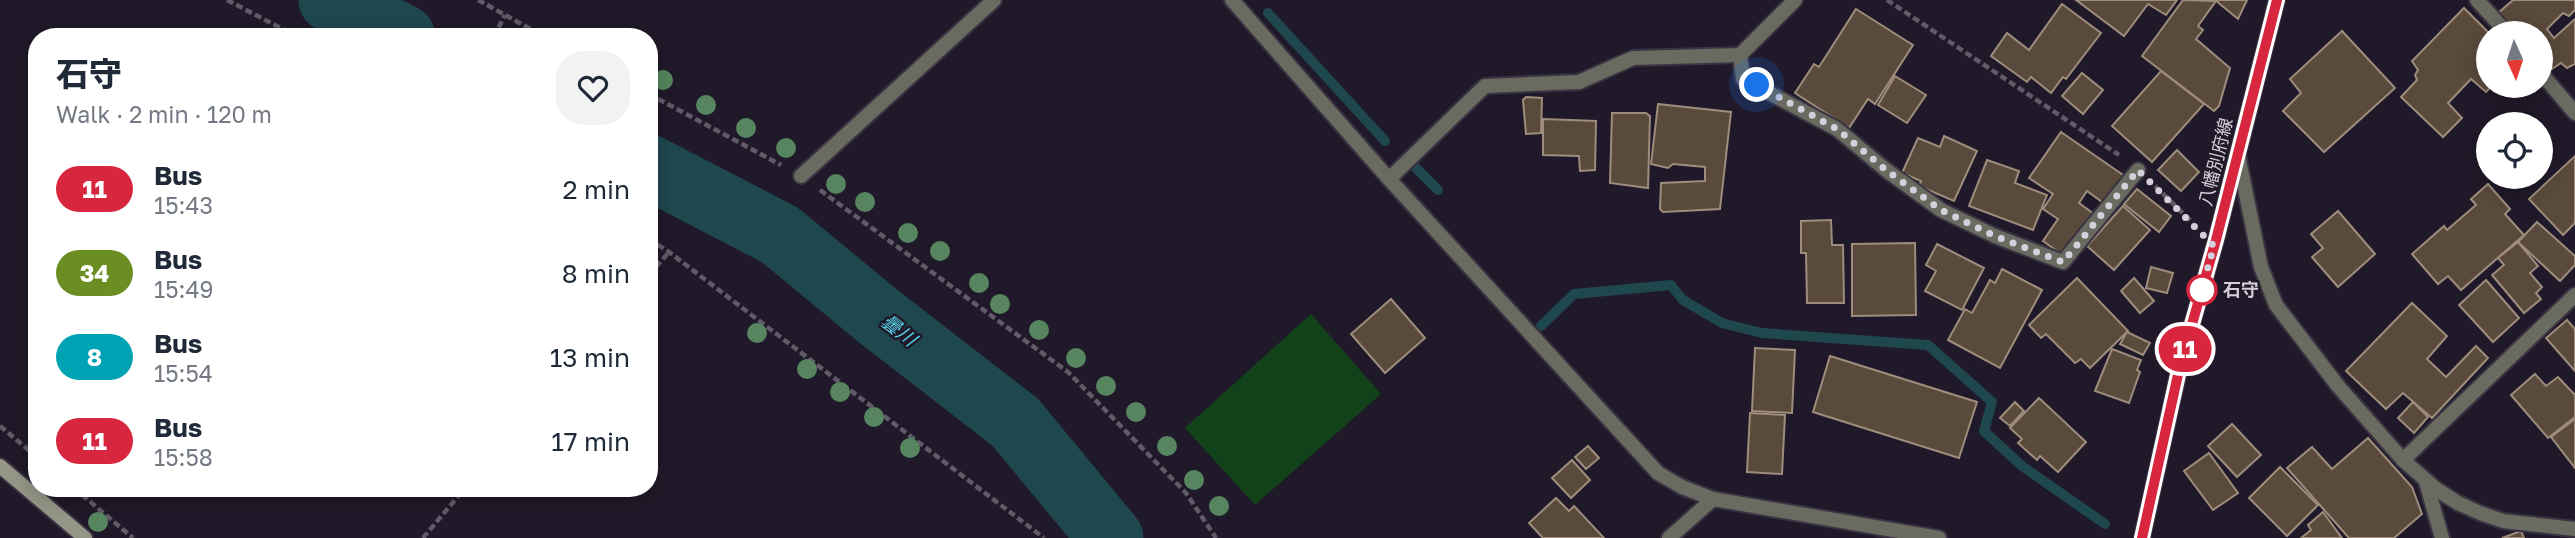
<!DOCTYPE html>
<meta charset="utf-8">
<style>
body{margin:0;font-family:"Golos Text","Noto Sans JP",sans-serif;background:#f2f2f3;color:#1f2937;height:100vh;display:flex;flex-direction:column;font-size:26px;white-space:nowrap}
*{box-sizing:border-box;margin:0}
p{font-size:23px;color:#747a83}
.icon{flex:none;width:38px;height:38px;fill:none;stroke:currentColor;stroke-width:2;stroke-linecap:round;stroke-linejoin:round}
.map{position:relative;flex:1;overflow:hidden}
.details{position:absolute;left:28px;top:28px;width:630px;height:469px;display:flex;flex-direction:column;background:#fff;border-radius:28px;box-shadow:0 4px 18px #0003}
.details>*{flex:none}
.badge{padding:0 14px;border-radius:23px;font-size:24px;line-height:46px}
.needle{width:46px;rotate:177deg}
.controls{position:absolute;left:2476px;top:21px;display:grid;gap:14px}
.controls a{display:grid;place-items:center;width:77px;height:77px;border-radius:50%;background:#fff;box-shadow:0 4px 18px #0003;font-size:35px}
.you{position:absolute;width:35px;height:35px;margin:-18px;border:5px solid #fff;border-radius:50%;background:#1a73e8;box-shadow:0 0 0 10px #1a73e833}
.map>.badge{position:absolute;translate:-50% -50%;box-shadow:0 0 0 4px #fff}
.round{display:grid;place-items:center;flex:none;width:74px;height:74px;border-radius:28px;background:#f2f2f3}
.summary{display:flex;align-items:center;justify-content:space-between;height:119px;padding:0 28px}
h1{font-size:33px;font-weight:800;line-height:52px}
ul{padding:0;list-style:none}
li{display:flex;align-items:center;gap:21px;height:84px;padding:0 28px}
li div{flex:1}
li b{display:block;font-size:26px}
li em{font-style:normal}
li .badge{min-width:77px;font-weight:700;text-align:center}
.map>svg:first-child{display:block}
.green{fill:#12421a}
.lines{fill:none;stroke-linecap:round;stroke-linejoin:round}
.stream{stroke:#1f474e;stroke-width:10}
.river{stroke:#1f474e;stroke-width:65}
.building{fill:#594a3b;stroke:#9e8d7d;stroke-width:2}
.street-casing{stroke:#393342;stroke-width:18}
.secondary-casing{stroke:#393342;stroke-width:18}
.path{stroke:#615b69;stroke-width:4.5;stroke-dasharray:7 3.5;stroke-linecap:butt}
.street{stroke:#696a60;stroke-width:14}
.secondary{stroke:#959687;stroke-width:14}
.tree{fill:#56855f}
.line-casing{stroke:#fff;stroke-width:16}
.line{stroke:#d7263d;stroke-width:10}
.walk{stroke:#d4d0db;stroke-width:7;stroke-dasharray:0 12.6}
.stop-dot{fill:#fff;stroke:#d7263d;stroke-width:3.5}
.labels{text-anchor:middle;stroke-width:5;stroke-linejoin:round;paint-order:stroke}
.street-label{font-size:18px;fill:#d4d0db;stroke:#201929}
.stop-label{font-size:18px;font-weight:bold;fill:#d4d0db;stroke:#201929;text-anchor:start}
.water-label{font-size:19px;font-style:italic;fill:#55d8ee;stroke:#201929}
</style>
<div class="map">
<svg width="2575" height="538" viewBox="0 0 2575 538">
<rect width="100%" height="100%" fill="#201929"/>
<path class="green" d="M1311,314L1381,394L1255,505L1185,428Z"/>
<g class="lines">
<g class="stream">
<path d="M1268,13L1385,141"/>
<path d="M1416,168L1438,190"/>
<path d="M1541,326L1574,294L1671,285L1683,300L1722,323L1762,333L1928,345L1992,402L1984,431L2022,466L2105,524"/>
</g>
<g class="river">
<path d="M331,0L403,37"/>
<path d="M649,167L780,235L878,316L1015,422L1111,538"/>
</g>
</g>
<g class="building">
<path d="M2076,0H2177L2166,15L2148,4L2124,36Z"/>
<path d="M2183,0L2216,1L2198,26L2203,30L2196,39L2230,68L2219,106L2214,111L2142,56Z"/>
<path d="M2215,0H2247L2238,19Z"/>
<path d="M2513,0H2575V10L2569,16L2563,13L2547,29L2554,38L2575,19V64L2567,68L2561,63L2552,69L2541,58V33H2517L2497,14Z"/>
<path d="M2062,4L2101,33L2066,79L2063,77L2051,93L2031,77L2027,82L1991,56L2007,33L2029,50Z"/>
<path d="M2464,8L2489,33L2488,86H2492L2486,92L2471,79L2448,103L2462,118L2443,137L2401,97L2417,80L2415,75L2418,70L2412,61Z"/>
<path d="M1856,9L1913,45L1875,104L1868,99L1849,128L1795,93L1814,64L1819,67Z"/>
<path d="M2342,31L2395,88L2324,152L2283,111L2301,93L2290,79Z"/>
<path d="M2161,71L2204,104L2152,162L2112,126Z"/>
<path d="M2082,73L2103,90L2083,114L2062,96Z"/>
<path d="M1895,76L1926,95L1907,123L1878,105Z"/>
<path d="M1526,97L1542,98L1541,133L1526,134L1523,100Z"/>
<path d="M1658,104L1731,112L1720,209L1663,212L1660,209L1661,183L1705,181V167L1673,164L1668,168L1651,164Z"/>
<path d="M1612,113H1646L1650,116L1648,188L1610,183Z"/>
<path d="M1543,119L1596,121L1595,170L1580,171L1579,156L1543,155Z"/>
<path d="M2061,132L2126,177L2106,205L2087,191L2079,203L2094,214L2064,256L2043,241L2058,219L2043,209L2053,194L2029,178Z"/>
<path d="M1944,136L1977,151L1954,201L1919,186L1921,181L1902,173L1918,138L1940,147Z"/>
<path d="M2177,150L2199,172L2181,191L2158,170Z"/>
<path d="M2575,156V223L2563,235L2529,199Z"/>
<path d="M1987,160L2019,171L2015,183L2047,195L2033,230L1969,206Z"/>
<path d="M2488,184L2510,209L2505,214L2524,235L2461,290L2448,276L2438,284L2412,254L2444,226L2447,230L2476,205L2471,199Z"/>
<path d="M2137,189L2171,216L2159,232L2124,204Z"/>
<path d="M2123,206L2150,230L2114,270L2087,246Z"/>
<path d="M2338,211L2375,254L2338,287L2312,257L2323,248L2311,234Z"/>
<path d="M1831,220L1832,245H1843L1844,303H1807L1806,253H1801V221Z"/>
<path d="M2537,222L2575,256V265L2560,281L2518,242Z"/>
<path d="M2518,242L2538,266L2530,273L2542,287L2536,293L2541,299L2524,313L2492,275L2504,265L2498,258Z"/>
<path d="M1915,243L1916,315L1852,316V244Z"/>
<path d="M1937,244L1984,268L1962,310L1925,291L1936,271L1926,265Z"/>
<path d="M2151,267L2173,273L2167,293L2146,288Z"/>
<path d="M2002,269L2042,290L2000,368L1948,340L1965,309L1972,313L1990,280L1995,283Z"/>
<path d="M2077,278L2128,331L2090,368L2081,359L2075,363L2046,334L2041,338L2029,325Z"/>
<path d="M2134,278L2154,301L2140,313L2121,291Z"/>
<path d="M2486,280L2519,318L2493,342L2459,305Z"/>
<path d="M1391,299L1425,338L1385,373L1351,334Z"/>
<path d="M2412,303L2447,336L2427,359L2446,377L2476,346L2488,358L2432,418L2403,393L2386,409L2346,371Z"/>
<path d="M2567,320L2575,329V371L2546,338Z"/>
<path d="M2127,332L2150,343L2143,355L2120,344Z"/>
<path d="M1755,348L1795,350L1792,413L1752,411Z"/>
<path d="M2112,349L2141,360L2137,370L2140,372L2129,403L2095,391Z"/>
<path d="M1830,356L1977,402L1959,458L1813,412Z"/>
<path d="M2535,374L2546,386L2558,377L2575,395V417L2548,438L2511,395Z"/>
<path d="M2039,398L2086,442L2058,472L2040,456L2037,460L2018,443L2022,439L2010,428Z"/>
<path d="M2015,402L2024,411L2010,426L2000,418Z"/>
<path d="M2413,402L2428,417L2414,433L2398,418Z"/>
<path d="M1750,413L1785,415L1782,474L1747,472Z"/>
<path d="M2575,419V468L2551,437Z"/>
<path d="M2232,424L2261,455L2237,477L2208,446Z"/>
<path d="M2368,438L2412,487L2422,514L2394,538H2349L2287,468L2312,447L2332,469Z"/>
<path d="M1588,446L1599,458L1586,469L1575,457Z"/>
<path d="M2209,453L2238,493L2213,510L2184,471Z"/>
<path d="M1572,460L1590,480L1571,498L1552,478Z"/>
<path d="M2280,467L2318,505L2287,536L2249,498Z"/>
<path d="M1556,498L1569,511L1574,506L1604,538H1543L1529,523Z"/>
<path d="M2323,512L2342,538H2301L2311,530L2308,525Z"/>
<path d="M2521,531L2524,538H2502Z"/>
</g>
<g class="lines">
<g class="street-casing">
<g id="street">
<path d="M1232,0L1389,179L1658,473L1682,487L1713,499L1939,538"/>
<path d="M2477,0L2507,33"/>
<path d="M1740,55L1743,79L1837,129L1886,170L1941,210L1995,236L2063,262L2138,170"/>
<path d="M2541,73L2575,113"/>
<path d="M2238,155L2261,267L2276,305L2338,386L2403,460L2436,489L2458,503L2480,513L2503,521L2575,529"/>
<path d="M801,176L994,0"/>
<path d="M1389,179L1485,86L1579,82L1633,58L1740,55L1795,0"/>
<path d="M2403,460L2575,295"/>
<path d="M2426,482L2442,538"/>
<path d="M1669,538L1713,499"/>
</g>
</g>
<g class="secondary-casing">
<g id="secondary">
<path d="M0,466L85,538"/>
<path d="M2142,538L2179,370L2216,240L2277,0"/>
</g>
</g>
<g class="path">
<path d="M227,0L298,37"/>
<path d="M478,0L545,37"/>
<path d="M1887,0L2119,155"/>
<path d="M494,37L505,15"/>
<path d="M649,94L781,165"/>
<path d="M2155,186L2193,223"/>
<path d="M820,190L1068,372L1186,493L1216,538"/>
<path d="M649,239L669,252L1044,538"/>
<path d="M649,275L669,252"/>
<path d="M0,426L37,457"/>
<path d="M74,488L133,538"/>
<path d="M423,538L465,488"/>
</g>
<use href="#street" class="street"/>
<use href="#secondary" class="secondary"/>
</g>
<g class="tree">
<circle cx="663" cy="80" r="10"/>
<circle cx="706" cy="105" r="10"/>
<circle cx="746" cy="128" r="10"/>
<circle cx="786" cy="148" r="10"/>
<circle cx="836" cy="184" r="10"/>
<circle cx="865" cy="202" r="10"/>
<circle cx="908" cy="233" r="10"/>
<circle cx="940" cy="251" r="10"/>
<circle cx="979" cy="283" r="10"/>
<circle cx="1000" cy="304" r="10"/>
<circle cx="1039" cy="330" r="10"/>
<circle cx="757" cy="333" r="10"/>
<circle cx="1076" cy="358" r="10"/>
<circle cx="807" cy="369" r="10"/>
<circle cx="1106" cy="386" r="10"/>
<circle cx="840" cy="392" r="10"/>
<circle cx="1136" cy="412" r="10"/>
<circle cx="874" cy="417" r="10"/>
<circle cx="1167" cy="446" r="10"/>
<circle cx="910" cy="448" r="10"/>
<circle cx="1194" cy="480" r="10"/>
<circle cx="1219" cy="506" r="10"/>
<circle cx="98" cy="522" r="10"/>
</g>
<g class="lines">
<g class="line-casing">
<path id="line" d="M2142,538L2179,370L2216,240L2277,0"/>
</g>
<use href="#line" class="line"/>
<path class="walk" d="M1757,85L1837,129L1886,170L1941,210L1995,236L2063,262L2138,170L2214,246L2200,295L2202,290"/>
</g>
<circle class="stop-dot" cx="2202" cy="290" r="14"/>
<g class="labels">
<g class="street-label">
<text transform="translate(2216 162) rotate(-76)" y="6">八幡別府線</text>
</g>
<g class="stop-label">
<text x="2223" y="296">石守</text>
</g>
<g class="water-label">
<text transform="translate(899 330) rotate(38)" y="7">曇川</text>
</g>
</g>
</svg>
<div class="controls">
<a><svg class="needle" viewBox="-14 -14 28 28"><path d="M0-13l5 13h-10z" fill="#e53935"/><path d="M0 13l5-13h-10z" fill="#747a83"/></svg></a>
<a><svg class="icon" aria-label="locate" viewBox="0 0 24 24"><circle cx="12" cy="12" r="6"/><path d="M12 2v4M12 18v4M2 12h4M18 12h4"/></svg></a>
</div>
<div class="you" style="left:1757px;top:85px"></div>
<b class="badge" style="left:2185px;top:349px;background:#d7263d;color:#fff">11</b>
<section class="details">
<div class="summary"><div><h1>石守</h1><p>Walk · 2 min · 120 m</p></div><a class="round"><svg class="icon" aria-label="heart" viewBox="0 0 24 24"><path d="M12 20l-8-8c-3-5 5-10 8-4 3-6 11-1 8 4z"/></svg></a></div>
<ul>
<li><span class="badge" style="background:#d7263d;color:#fff">11</span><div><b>Bus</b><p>15:43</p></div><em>2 min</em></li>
<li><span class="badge" style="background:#6b8e23;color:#fff">34</span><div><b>Bus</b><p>15:49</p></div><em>8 min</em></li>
<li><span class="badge" style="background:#00a3b4;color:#fff">8</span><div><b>Bus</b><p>15:54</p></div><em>13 min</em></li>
<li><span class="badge" style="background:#d7263d;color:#fff">11</span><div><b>Bus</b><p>15:58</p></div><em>17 min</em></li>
</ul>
</section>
</div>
